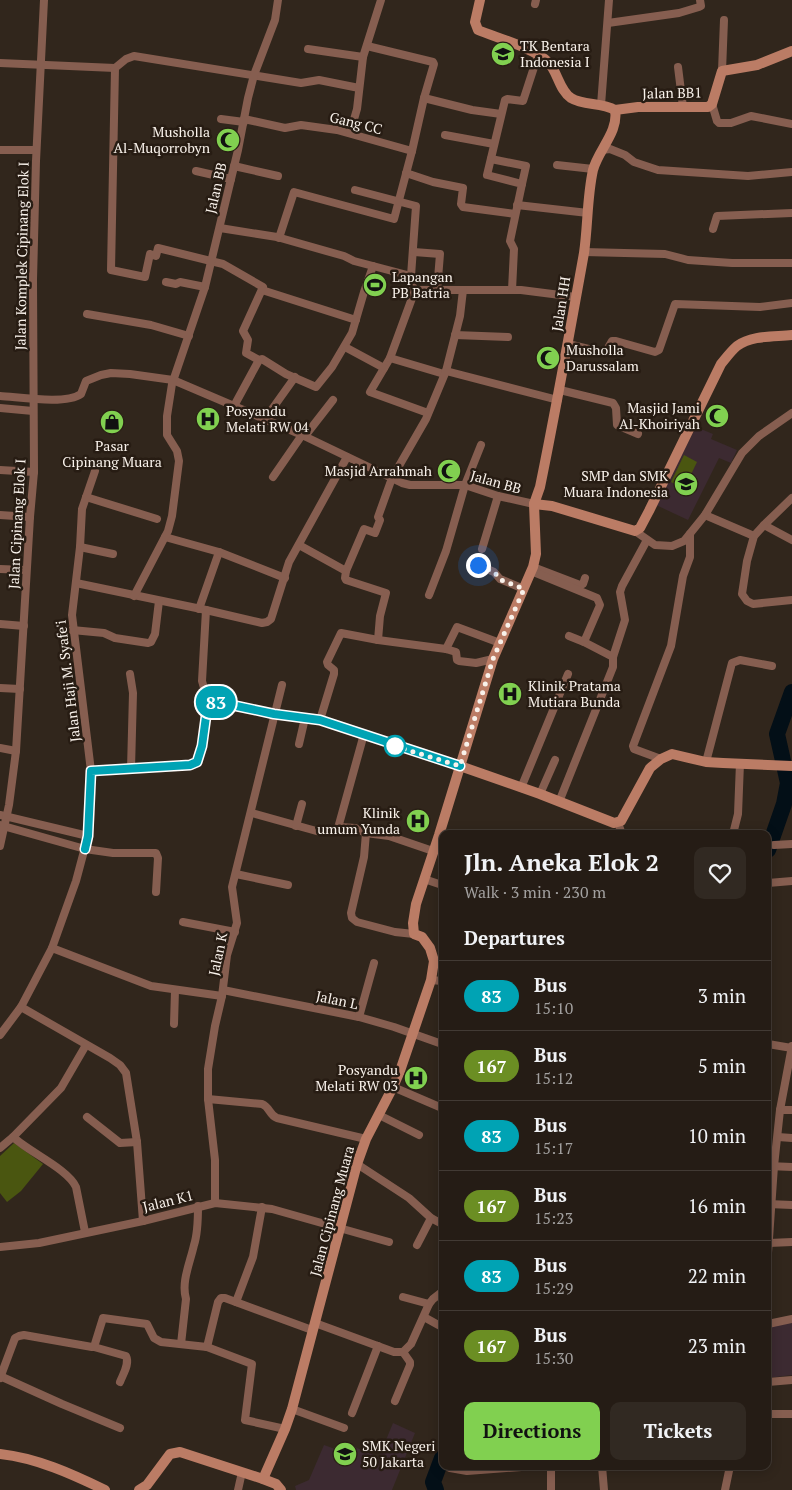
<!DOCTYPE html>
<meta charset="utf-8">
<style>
body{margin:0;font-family:"PT Serif",serif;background:#312922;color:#f1f3f6;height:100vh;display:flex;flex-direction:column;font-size:19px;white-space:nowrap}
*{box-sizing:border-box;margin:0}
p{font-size:16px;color:#a3a1a0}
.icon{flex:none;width:28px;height:28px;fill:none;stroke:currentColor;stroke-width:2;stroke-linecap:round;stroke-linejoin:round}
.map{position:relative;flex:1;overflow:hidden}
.drawer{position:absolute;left:439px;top:830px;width:332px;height:640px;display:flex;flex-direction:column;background:#251c15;border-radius:10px;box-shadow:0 2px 12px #0003,0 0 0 1px #423a34}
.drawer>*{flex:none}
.badge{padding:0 10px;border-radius:16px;font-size:18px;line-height:32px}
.you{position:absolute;width:25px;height:25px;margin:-12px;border:4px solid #fff;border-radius:50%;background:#1a73e8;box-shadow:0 0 0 8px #1a73e833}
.map>.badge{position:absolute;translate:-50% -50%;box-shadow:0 0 0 2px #fff}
h2{padding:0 25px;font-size:19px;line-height:45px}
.round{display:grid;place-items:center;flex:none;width:52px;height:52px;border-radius:10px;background:#312922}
.overview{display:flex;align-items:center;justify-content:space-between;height:85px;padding:0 25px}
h1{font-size:24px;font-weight:700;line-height:38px}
.button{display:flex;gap:10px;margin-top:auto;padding:10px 25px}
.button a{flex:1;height:58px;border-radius:10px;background:#81d050;color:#111;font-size:20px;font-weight:700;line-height:58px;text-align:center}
.button a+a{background:#312922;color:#f1f3f6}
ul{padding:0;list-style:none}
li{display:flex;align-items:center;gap:15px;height:70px;padding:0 25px;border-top:1px solid #423a34}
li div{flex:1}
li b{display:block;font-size:19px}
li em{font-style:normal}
li .badge{min-width:55px;font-weight:700;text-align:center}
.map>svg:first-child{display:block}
.education{fill:#3c2a31}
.green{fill:#4a5610}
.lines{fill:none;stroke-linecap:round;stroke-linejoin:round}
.river{stroke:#030f17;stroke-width:16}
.street{stroke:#865e50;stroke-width:8}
.secondary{stroke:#bb7c65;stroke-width:10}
.line-casing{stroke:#fff;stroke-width:11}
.line{stroke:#00a3b4;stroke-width:8}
.walk{stroke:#f9f2eb;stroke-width:5;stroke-dasharray:0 9}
.stop-dot{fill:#fff;stroke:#00a3b4;stroke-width:2.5}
.labels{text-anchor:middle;stroke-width:5;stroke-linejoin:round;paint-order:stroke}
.poi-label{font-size:14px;fill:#f9f2eb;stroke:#271c13;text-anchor:start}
.street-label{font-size:14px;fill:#f9f2eb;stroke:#271c13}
</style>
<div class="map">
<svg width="792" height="1490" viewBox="0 0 792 1490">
<rect width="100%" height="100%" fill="#31261c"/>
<g class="education">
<path d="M696,427L713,434L711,439L737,450L731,463L719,458L688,520L656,505Z"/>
<path d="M792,1321V1375L768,1378V1324Z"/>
<path d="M393,1423L415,1433L392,1490H296L295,1486L309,1480L324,1445L338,1450L342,1442L379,1457Z"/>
</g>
<g class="green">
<path d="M371,275L383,278L378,295L366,292Z"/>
<path d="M684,455L697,462L684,489L671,482Z"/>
<path d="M14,1143L43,1164L21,1191L7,1202L0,1193V1156Z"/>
</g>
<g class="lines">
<g class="river">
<path d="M768,850L784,804L788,783L777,734L792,692"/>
<path d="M436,1490L433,1482L442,1458"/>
</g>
<g class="street">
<path d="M535,4L536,0"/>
<path d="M608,23L679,13L699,7L701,6L700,0"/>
<path d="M367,46L433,62L434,64L424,98L412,151"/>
<path d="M308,49L363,57"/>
<path d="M0,63L115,68"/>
<path d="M678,67L683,107"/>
<path d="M115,68L111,270L145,277L150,254L156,256L158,248L223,264L263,287L243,331L248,340L246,353L259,360L262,359L286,374L316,387L332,367L352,333L364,292L373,266"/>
<path d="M115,68L126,59L134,56L301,83L319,80L359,88"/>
<path d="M722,71L724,20"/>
<path d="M424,98L472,110L501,114"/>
<path d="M712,104L717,121L719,123H731L751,116L792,124"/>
<path d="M601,105L609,0"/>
<path d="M221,119L244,122"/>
<path d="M244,119L285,128L301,125L337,130L412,151L394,219L294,192L279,238"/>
<path d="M350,133L357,109L363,57L381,0"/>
<path d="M445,135L494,144"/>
<path d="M0,150H36"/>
<path d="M602,150L610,149L625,155L634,162L658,170L748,176L792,172"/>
<path d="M491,159L526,166L522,184"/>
<path d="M557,165L593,169"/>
<path d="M234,166L278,176"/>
<path d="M196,171L231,179"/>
<path d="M406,173L433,182L463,188L461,204L463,207L515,214"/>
<path d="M355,190L416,206L411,276L412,285L415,290H521L576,297"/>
<path d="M517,205L588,213"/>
<path d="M220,228L277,237L344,256L354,261L411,276"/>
<path d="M713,229L717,216L792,213"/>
<path d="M414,252L440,254L437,291"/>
<path d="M584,252L665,254L688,260L732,263H792"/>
<path d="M166,282L176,284L180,282L205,287"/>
<path d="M262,290L356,320"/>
<path d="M415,290L390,358L370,392L428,413"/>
<path d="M512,290L514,249L510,241L522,184L487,175L505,100L507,99L523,101L538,55"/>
<path d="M87,314L151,325L189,336"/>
<path d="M455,335L508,337"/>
<path d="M568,344L605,353L612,341H616L655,352L659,350L675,304L760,307L792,303"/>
<path d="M345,347L384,368"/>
<path d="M390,358L444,374"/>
<path d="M446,371L558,400"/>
<path d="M560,390L613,403L616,408L617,425L638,434"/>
<path d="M0,396C19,397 66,405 81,394L86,381L101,375L111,373L130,374L173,380L302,435L402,483L410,485H465L498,496L534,504"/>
<path d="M234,406L259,360"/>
<path d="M0,408L33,411"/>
<path d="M265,419L295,377"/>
<path d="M305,436L333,400"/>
<path d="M0,470L34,472"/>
<path d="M273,477L302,435"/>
<path d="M86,497L157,519"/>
<path d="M792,498L764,525L792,540"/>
<path d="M0,515L30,517"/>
<path d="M705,515L754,536"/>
<path d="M764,525L754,536L747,561L742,594L747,601L753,604L792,600"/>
<path d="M635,531L655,545L672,546L684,541L705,515L742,453L759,436L792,413"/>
<path d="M165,537L219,552L285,578"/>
<path d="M299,545L346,571L345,578L346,580L386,593L380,616L378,640"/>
<path d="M80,547L113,554"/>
<path d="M482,549L498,496"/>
<path d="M478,565L494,572L500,579L524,589"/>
<path d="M533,567L580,585L583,584L585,578"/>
<path d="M0,569L26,570"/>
<path d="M346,571L364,529L375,533L380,520L378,517L392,478L426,419L446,371L460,316L463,290"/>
<path d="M531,571L597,598L600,605L584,642L613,657"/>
<path d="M76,583L206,610L262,623L267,622L271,619L289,562L347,457"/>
<path d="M429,595L446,551L465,485L481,445"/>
<path d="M134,596L168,531L172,516L179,461L177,451L167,435V416L172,384L205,287L238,150L248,98L254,75L275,20L278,0"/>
<path d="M199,609L219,552"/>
<path d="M206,610L202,681L208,702"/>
<path d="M0,624L24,626"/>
<path d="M72,630L104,633L115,638L148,643L151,642L155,634L159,601"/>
<path d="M569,636L584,642"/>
<path d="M446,649L457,627L500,643"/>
<path d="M130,674L133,693L131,769"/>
<path d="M0,688L20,689"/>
<path d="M208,702L242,707L274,714L320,720L460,766"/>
<path d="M320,720L334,674V670L328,665L327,662L341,633L378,640L446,649L456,652L457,660L459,661L476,663L493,659"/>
<path d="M299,744L305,718"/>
<path d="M0,748L16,751"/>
<path d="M661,759L634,749L633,746L671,646L683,576L690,557V534"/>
<path d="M706,762L732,663L740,660L772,666"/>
<path d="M91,771L190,765L197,762L202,746L208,702"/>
<path d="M521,788L568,674"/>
<path d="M540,794L555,760"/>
<path d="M559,802L613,667V657L625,620L620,592L622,586L647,540"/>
<path d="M252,813L320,832H327L340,827L355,828L366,833L389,836L433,851"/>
<path d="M0,815L88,836"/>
<path d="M618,823L622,834"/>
<path d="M0,825L85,849L113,853H156L158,858L156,892"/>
<path d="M296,826L302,804"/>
<path d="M338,828L364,734"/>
<path d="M366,833L364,857L351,913L352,918L357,922L395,932L414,934"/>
<path d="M733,834L738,814L740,763"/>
<path d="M774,845L792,844"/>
<path d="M0,846L9,805L16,751L30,517L34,472L33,280L36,161L44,0"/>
<path d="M236,874L288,885"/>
<path d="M424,879L442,885"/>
<path d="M768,883L792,881"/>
<path d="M183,922L235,932"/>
<path d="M52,948L151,986L222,996"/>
<path d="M431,980L442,981"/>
<path d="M223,990L359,1017L394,1027L442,1044"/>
<path d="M21,1007L110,1058L120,1065L126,1073L137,1142L143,1221"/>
<path d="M359,1017L374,963"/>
<path d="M174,1024L175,990"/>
<path d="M0,1035L21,1007L52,948L76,881L88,836L91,771L72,615L80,547L82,509L95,471"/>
<path d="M768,1044L792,1048"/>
<path d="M393,1087L442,1108"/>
<path d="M208,1099L262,1104C270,1107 269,1115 277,1118L366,1139"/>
<path d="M780,1110H792"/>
<path d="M379,1115L419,1135"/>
<path d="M87,1117L120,1143L137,1142"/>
<path d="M13,1137C29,1152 68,1169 76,1187L85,1232"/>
<path d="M778,1137L792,1138"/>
<path d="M0,1148L13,1137L61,1088L86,1045"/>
<path d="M357,1164L409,1198L431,1218L442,1224"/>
<path d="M768,1166L792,1167"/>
<path d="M215,1203V1160L208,1099V1069L215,1026L222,996L227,955L237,923L232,887L282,685"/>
<path d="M768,1204L792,1205"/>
<path d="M769,1243L792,1242"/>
<path d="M417,1245L431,1218"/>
<path d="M0,1247L39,1243L143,1221L215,1203L272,1209L389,1242"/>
<path d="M768,1253L774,1166L780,1110L792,1046"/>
<path d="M403,1297L429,1304"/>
<path d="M236,1302L253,1257L262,1207"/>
<path d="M424,1317L442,1327"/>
<path d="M315,1323L394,1352H403L411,1344L429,1304L433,1299L442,1292"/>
<path d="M768,1324L792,1319"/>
<path d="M181,1344L186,1299C181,1282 190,1263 194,1245C198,1233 198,1219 198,1206"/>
<path d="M94,1347L126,1356C130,1364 123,1374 120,1382"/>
<path d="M207,1347L218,1302L221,1298H225L312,1330"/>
<path d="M0,1376L62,1404L120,1428"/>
<path d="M0,1378L15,1338L19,1336L24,1335L92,1347H94L103,1318L147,1324L154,1338L161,1342L207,1347L252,1364L245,1420L285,1429"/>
<path d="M768,1382L792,1380"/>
<path d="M395,1401L410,1365V1362L403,1352"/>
<path d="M292,1409L344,1428"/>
<path d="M352,1413L378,1346"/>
<path d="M768,1414H792"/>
<path d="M602,1466L604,1490"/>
<path d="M450,1468L467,1471L535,1466"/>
<path d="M238,1490L242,1472"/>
<path d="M551,1490V1466"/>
<path d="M725,1490L730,1466"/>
</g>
<g class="secondary">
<path d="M480,0L475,22L478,30C497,38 534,48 548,62C558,72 559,90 571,98C584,106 601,102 615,110"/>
<path d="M615,110L638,107H708L712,104L722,71L757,65L792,51"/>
<path d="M534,504L552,506L635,531L640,528L649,511L721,364C726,358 731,351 737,346C752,335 774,337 792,335"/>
<path d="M460,766L540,794L614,823L621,821L650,768L661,759L672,754L706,762L723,763L792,766"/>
<path d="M0,1454C37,1458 72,1474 105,1490"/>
<path d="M263,1479L285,1429L292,1409L357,1164L366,1139L393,1087L400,1071L431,980L434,961L430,948L422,937L414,934L413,923L416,904L439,835L493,659L533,567L536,554L534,504L540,487C556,409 570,331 584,253C588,225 587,197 593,170C598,150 619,132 615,110"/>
<path d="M139,1490L147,1485L170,1454L180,1452L263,1479L276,1484L281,1490"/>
</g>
</g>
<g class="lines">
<g class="line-casing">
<path id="line" d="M85,849L88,836L91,771L190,765L197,762L202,746L208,702L227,704L274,714L320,720L460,766"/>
</g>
<use href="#line" class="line"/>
<path class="walk" d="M395,746L391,745L460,766L493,659L524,589L501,580L494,572L478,565"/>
</g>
<defs>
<g id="school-disc" transform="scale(1.25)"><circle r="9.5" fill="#81d050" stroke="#271c13"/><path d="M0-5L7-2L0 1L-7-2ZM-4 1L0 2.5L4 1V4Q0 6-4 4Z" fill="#111"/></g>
<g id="mosque-disc" transform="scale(1.25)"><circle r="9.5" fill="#81d050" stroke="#271c13"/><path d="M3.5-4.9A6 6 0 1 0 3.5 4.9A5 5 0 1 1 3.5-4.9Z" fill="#111"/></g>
<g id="stadium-disc" transform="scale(1.25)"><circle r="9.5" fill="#81d050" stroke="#271c13"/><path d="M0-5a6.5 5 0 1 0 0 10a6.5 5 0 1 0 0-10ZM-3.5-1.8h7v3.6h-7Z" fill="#111"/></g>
<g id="hospital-disc" transform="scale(1.25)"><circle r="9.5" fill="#81d050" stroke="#271c13"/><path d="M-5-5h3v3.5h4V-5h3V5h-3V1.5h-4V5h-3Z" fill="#111"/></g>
<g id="shop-disc" transform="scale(1.25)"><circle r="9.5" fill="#81d050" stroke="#271c13"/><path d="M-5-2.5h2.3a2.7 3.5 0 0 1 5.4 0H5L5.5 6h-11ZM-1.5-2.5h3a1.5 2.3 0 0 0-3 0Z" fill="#111"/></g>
</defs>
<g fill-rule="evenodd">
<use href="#school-disc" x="503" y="54"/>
<use href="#mosque-disc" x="228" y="140"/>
<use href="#stadium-disc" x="375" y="285"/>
<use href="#mosque-disc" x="548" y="358"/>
<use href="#mosque-disc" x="717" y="416"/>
<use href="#hospital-disc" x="208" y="419"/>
<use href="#shop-disc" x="112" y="422"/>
<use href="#mosque-disc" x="449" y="471"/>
<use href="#school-disc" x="686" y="484"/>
<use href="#hospital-disc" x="510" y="694"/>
<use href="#hospital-disc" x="418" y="821"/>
<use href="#hospital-disc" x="416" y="1078"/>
<use href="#school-disc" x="345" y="1454"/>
</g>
<circle class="stop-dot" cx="395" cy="746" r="10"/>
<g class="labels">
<g class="poi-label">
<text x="520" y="51">TK Bentara<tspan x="520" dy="16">Indonesia I</tspan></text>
<text x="210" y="137" text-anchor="end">Musholla<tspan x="210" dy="16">Al-Muqorrobyn</tspan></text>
<text x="392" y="282">Lapangan<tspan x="392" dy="16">PB Batria</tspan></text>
<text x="566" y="355">Musholla<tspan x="566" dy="16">Darussalam</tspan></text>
<text x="700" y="413" text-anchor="end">Masjid Jami<tspan x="700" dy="16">Al-Khoiriyah</tspan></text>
<text x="226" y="416">Posyandu<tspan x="226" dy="16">Melati RW 04</tspan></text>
<text x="112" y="451" text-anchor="middle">Pasar<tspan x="112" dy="16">Cipinang Muara</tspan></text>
<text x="432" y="476" text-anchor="end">Masjid Arrahmah</text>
<text x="668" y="481" text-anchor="end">SMP dan SMK<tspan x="668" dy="16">Muara Indonesia</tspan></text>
<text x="528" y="691">Klinik Pratama<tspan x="528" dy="16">Mutiara Bunda</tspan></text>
<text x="400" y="818" text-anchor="end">Klinik<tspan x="400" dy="16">umum Yunda</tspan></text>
<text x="398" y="1075" text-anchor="end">Posyandu<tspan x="398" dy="16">Melati RW 03</tspan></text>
<text x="362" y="1451">SMK Negeri<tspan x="362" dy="16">50 Jakarta</tspan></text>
</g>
<g class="street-label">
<text transform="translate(672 93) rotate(-1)" y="5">Jalan BB1</text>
<text transform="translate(356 123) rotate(14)" y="5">Gang CC</text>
<text transform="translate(216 188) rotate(-77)" y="5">Jalan BB</text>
<text transform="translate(22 256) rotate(-89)" y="5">Jalan Komplek Cipinang Elok I</text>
<text transform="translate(561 304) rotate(-81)" y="5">Jalan HH</text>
<text transform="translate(496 482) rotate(16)" y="5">Jalan BB</text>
<text transform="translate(17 524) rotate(-87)" y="5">Jalan Cipinang Elok I</text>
<text transform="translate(68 681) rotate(-97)" y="5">Jalan Haji M. Syafe'i</text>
<text transform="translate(218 954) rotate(-78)" y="5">Jalan K</text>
<text transform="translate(337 1000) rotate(12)" y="5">Jalan L</text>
<text transform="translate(168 1201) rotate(-14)" y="5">Jalan K1</text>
<text transform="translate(332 1211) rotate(-75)" y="5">Jalan Cipinang Muara</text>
</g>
</g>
</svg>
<div class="you" style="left:478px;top:565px"></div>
<b class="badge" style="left:216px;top:702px;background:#00a3b4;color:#fff">83</b>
<section class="drawer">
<div class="overview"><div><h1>Jln. Aneka Elok 2</h1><p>Walk · 3 min · 230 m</p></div><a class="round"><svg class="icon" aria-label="heart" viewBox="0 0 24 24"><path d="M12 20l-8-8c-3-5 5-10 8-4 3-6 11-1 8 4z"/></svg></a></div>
<h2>Departures</h2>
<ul>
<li><span class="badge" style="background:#00a3b4;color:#fff">83</span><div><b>Bus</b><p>15:10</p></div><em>3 min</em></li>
<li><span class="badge" style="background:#6b8e23;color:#fff">167</span><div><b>Bus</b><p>15:12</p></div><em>5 min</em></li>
<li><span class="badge" style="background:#00a3b4;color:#fff">83</span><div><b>Bus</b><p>15:17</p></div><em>10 min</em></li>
<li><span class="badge" style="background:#6b8e23;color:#fff">167</span><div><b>Bus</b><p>15:23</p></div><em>16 min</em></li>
<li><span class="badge" style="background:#00a3b4;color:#fff">83</span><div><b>Bus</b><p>15:29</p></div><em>22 min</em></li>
<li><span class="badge" style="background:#6b8e23;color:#fff">167</span><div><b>Bus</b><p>15:30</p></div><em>23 min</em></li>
</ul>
<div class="button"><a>Directions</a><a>Tickets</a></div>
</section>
</div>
